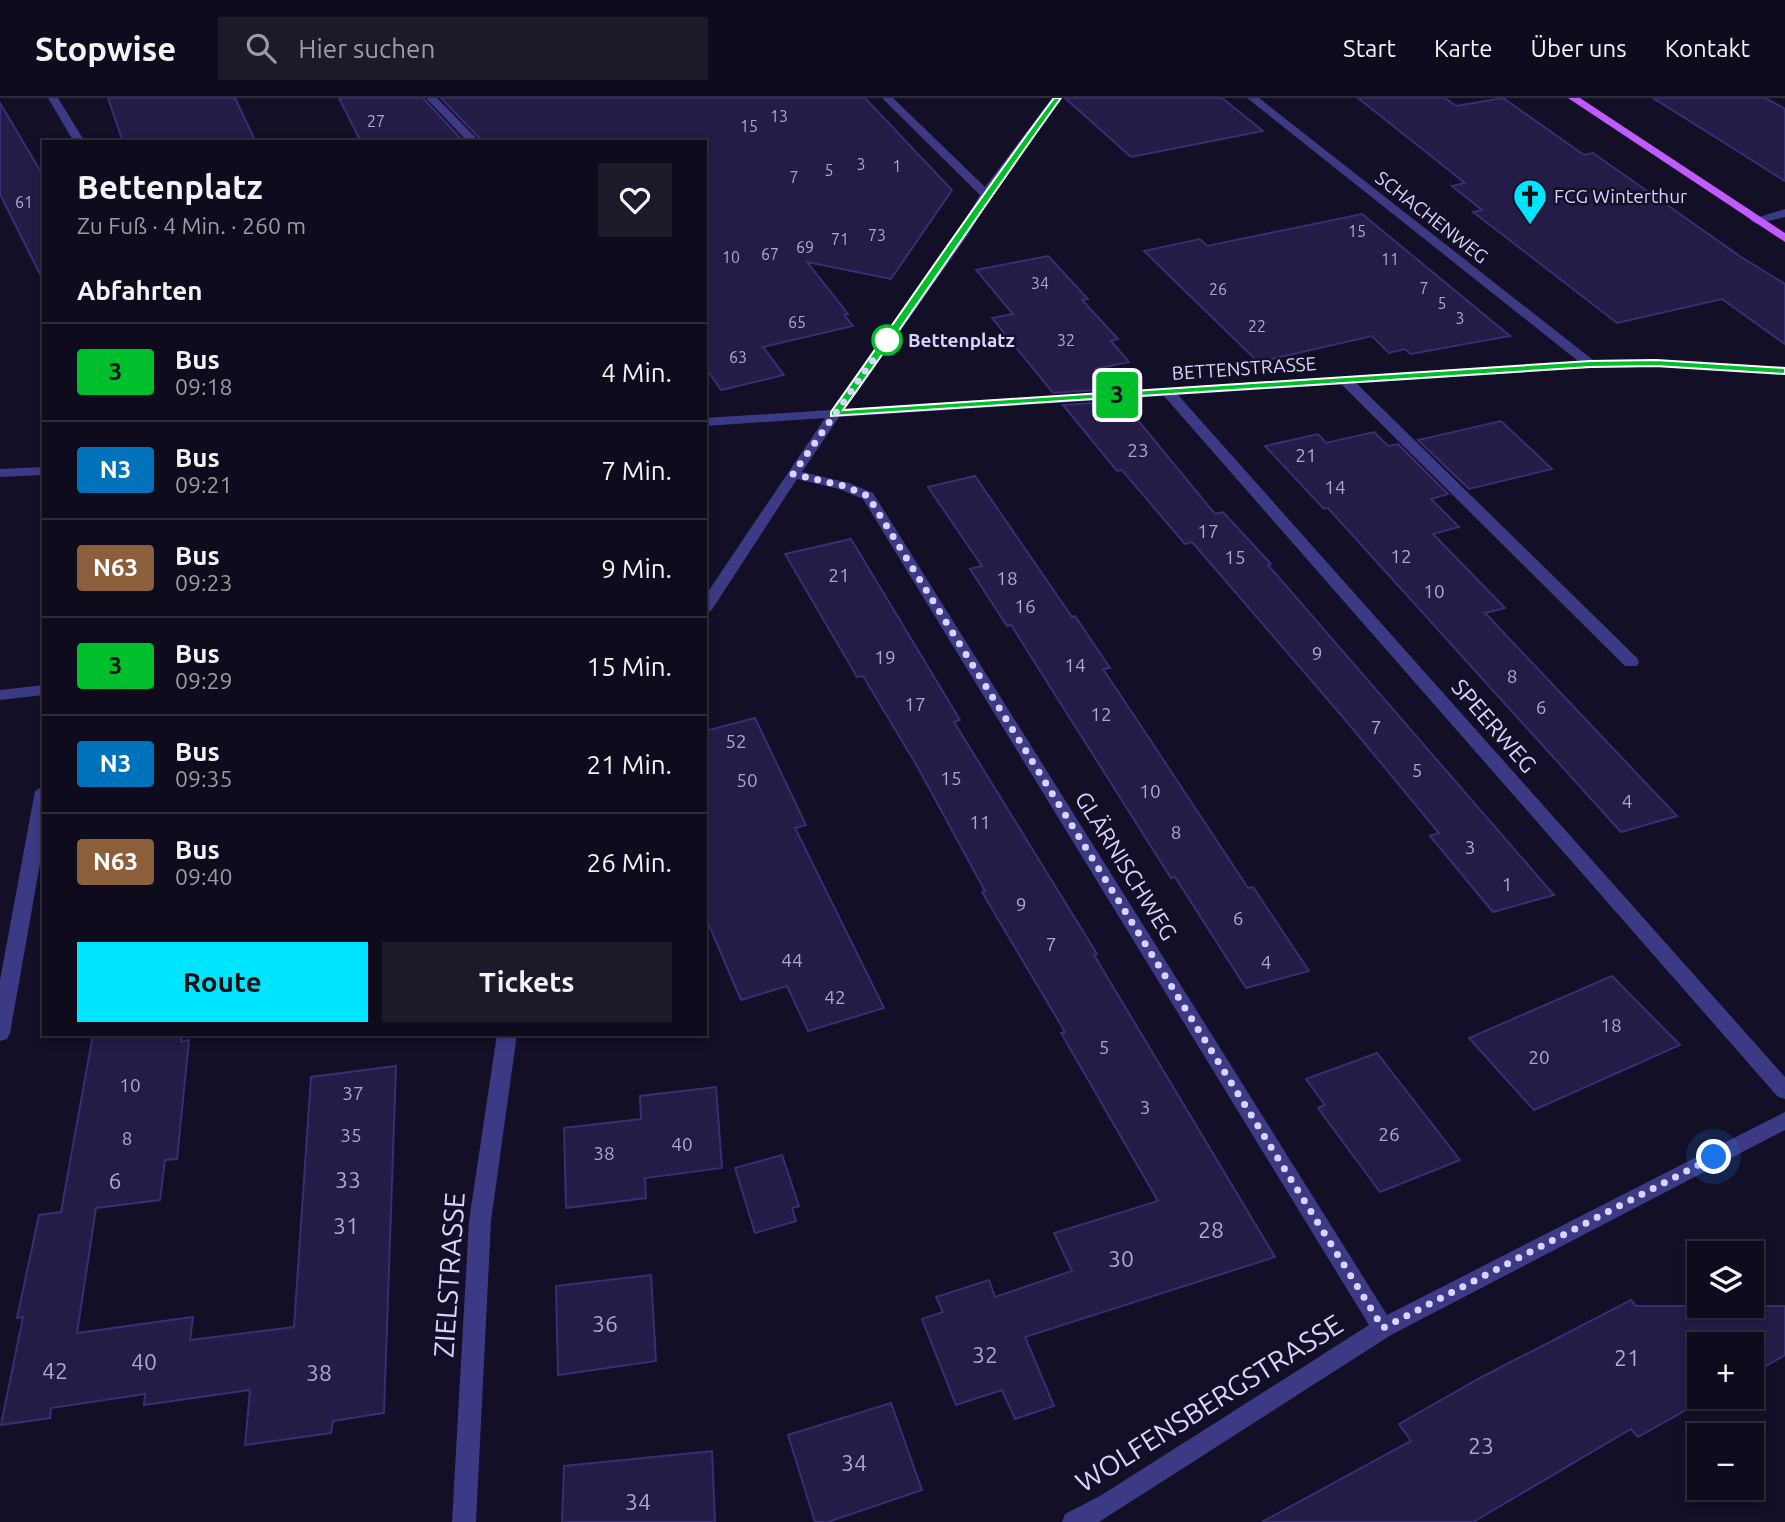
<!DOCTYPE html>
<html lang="de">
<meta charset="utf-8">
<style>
body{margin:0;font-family:Ubuntu,sans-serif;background:#1c1929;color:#f1f3f6;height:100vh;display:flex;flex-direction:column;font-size:26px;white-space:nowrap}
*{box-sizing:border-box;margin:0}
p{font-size:23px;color:#9b9ba3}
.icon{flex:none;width:38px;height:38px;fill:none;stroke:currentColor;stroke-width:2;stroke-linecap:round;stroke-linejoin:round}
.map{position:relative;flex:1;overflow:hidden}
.side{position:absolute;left:42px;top:42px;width:665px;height:896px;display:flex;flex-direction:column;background:#0e0b1c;border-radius:0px;box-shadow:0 4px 10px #0003,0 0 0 2px #2e2b3b}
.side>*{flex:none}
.badge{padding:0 14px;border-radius:5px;font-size:24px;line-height:46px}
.controls{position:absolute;left:1687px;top:1143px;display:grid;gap:14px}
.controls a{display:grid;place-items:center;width:77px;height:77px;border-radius:0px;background:#0e0b1c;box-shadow:0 4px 10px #0003,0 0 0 2px #2e2b3b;font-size:35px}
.you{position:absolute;width:35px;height:35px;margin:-18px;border:5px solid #fff;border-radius:50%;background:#1a73e8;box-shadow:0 0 0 10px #1a73e833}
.map>.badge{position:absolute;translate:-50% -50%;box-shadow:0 0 0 4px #fff}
h2{padding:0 35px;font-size:26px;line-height:63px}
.round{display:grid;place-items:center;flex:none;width:74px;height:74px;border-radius:0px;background:#1c1929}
.headline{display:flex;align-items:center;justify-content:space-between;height:119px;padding:0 35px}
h1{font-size:33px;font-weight:700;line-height:52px}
.button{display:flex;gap:14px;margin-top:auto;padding:14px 35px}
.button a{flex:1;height:80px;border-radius:0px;background:#00e5ff;color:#111;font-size:28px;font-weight:700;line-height:80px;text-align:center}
.button a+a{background:#1c1929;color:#f1f3f6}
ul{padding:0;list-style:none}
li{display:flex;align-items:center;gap:21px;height:98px;padding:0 35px;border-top:2px solid #2e2b3b}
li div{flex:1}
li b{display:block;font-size:26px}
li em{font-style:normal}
li .badge{min-width:77px;font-weight:700;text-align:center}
header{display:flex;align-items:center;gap:42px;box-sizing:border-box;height:98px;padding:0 35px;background:#0e0b1c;border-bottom:2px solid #2e2b3b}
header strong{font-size:33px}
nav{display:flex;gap:38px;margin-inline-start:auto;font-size:24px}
.search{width:490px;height:63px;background:#1c1929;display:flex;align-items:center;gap:18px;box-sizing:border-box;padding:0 24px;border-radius:0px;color:#9b9ba3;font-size:26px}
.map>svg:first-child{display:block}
.building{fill:#241b47;stroke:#3b2d73;stroke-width:2}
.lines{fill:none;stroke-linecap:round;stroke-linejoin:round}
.lane{fill:#3d3a85;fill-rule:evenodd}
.street{fill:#3d3a85;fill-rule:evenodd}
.primary{fill:#c25bff;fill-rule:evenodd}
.line{fill:#00bf2c;stroke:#fff;stroke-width:2}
.walk{stroke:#d9d4ff;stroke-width:7;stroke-dasharray:0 12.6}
.stop-dot{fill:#fff;stroke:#00bf2c;stroke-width:3.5}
.labels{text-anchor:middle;stroke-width:5;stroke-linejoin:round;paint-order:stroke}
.far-number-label{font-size:16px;fill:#aca6d1}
.far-poi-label{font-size:19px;fill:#d9d4ff;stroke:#130f26;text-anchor:start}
.far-street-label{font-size:19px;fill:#d9d4ff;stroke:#130f26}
.far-stop-label{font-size:19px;font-weight:bold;fill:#d9d4ff;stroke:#130f26;text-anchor:start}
.number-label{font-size:19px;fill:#aca6d1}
.street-label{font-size:23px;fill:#d9d4ff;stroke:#130f26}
.near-number-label{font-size:23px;fill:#aca6d1}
.near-street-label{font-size:28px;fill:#d9d4ff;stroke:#130f26}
</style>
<header>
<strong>Stopwise</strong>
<div class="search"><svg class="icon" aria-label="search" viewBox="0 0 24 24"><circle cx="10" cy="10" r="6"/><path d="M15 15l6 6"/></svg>Hier suchen</div>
<nav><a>Start</a><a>Karte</a><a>Über uns</a><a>Kontakt</a></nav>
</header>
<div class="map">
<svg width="1785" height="1424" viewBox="0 0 1785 1424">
<rect width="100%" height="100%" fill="#130f26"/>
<g class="building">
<path d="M108,0H235L256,44H123Z"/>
<path d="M339,0H423L464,44H361Z"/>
<path d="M441,0H865L952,92L891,181L807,164L848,216L844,217L853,228L763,249L784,277L721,292L705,269V44H483Z"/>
<path d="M1065,0H1222L1263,33L1131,59Z"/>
<path d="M1358,0H1445L1456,8L1503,0L1584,57L1593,55L1741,159L1785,186V246L1722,201L1617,225L1473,114L1482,112L1452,88L1465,85Z"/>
<path d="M1653,0H1765L1785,11V83Z"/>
<path d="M0,5L44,79V184L0,96Z"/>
<path d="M1362,116L1510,238L1411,256L1405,251L1389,255L1372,238L1258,264L1144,153L1200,141L1207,148Z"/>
<path d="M1048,158L1088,201L1082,202L1118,241L1111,243L1129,264L1095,271L1112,291L1053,295L992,220L1013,216L976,172Z"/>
<path d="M1122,303L1215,416L1223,414L1271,466L1268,467L1554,797L1493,814L1430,738L1439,735L1342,618L1192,444L1185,446L1122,372L1117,373L1063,307Z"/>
<path d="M1501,323L1552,371L1469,391L1418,342Z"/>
<path d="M1374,334L1388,348L1398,346L1448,396L1431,401L1459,429L1433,436L1505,510L1485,515L1677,718L1621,734L1328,410L1324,411L1265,348L1318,336L1326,345Z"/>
<path d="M975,378L1072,519L1075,518L1110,570L1103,571L1143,631L1248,790L1253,789L1309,873L1246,890L1175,779L1171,780L1011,527L1007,528L970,471L982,468L928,389Z"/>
<path d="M851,441L960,622L954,624L1097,856L1094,857L1275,1159L1025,1239L1054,1308L1015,1321L1002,1292L956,1307L922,1221L943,1214L936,1199L989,1182L995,1199L1072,1173L1054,1135L1158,1103L1061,935L1065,934L982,794L985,793L917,668L863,578L857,579L785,456Z"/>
<path d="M755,620L806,727L795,730L884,910L808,933L787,888L741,902L705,818V633Z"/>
<path d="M1612,878L1680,947L1534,1012L1469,940Z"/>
<path d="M93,936H182L181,944L189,942L177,1061L165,1062L160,1102L96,1110L77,1235L193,1219L190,1242L294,1229L311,979L396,968L384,1315L333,1323L331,1335L245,1347L250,1292L144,1307L145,1296L51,1310L50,1320L1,1327L23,1219L17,1220L39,1117L61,1114Z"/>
<path d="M1377,955L1460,1062L1380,1094L1318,1010L1325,1007L1306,981Z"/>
<path d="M716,989L722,1070L645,1080L646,1100L566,1110L564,1030L641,1021L640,998Z"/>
<path d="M782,1057L799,1108L792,1110L796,1123L755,1135L735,1070Z"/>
<path d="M651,1177L656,1263L558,1277L556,1188Z"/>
<path d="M1631,1202L1636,1208H1785V1257L1752,1276V1246H1699V1298H1711L1638,1339L1631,1331L1473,1424H1262L1411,1343L1399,1326L1480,1280Z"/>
<path d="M891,1305L922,1392L828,1424H815L788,1337Z"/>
<path d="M712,1353L715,1424H562L564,1368Z"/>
</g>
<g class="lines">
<g class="lane">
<path d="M1785,111V119L1756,126L1750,122Z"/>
<path d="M1345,278L1350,279L1637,560L1639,564L1637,568H1625L1340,285V279Z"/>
</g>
<g class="street">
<path d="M48,0H58L85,44H74Z"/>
<path d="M426,0H437L480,44H468Z"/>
<path d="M882,0H893L985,89L1052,0H1062L991,97L968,137L845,311L1578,263L1247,0H1259L1593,262L1656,261L1785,269V277L1656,269L1590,270L1178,297L1785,979V1001L1778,999L1164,298L839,319L802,374L849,385L873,395L1387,1217L1785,1014V1032L1391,1237L1099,1424H1062L1065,1416L1100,1398L1369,1227L863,401L839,391L797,381L711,513L705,515V498L825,320L705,328V320L831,312L956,136L980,97Z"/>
<path d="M44,369V377L0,379V371Z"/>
<path d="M44,587V597L0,602V592Z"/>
<path d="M44,687V743L10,935L7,941L0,943V882L35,693Z"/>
<path d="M497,936H517L491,1123L476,1424H452L469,1123Z"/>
</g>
<path class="primary" d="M1568,0H1580L1785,135V144Z"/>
</g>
<path class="line" d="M1054,0H1061C987,103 917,208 843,312L1590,263L1656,262L1785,270V276L1656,268L1590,269L831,318V314C906,209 977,102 1054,0Z"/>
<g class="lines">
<path class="walk" d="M887,242L793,376L844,388L868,398L1383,1230L1714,1059"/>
</g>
<defs>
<g id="church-pin" transform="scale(1.75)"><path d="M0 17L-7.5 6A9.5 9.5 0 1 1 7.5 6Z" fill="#00e5ff" stroke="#130f26"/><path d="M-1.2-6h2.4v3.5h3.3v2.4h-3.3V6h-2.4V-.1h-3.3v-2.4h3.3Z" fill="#111"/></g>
</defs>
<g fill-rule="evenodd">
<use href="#church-pin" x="1530" y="98"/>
</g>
<circle class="stop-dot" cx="887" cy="242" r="14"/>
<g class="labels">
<g class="far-number-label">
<text x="779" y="24">13</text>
<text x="376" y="29">27</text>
<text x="749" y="34">15</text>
<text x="861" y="72">3</text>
<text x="897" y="74">1</text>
<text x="829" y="78">5</text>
<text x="794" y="85">7</text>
<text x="24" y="110">61</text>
<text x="1357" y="139">15</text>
<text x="877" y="143">73</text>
<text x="840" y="147">71</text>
<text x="805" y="155">69</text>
<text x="770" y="162">67</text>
<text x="731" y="165">10</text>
<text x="1390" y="167">11</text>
<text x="1040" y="191">34</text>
<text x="1424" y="196">7</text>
<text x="1218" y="197">26</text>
<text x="1442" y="211">5</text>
<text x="1460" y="226">3</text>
<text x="797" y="230">65</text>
<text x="1257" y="234">22</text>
<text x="1066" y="248">32</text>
<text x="738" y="265">63</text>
</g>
<g class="far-poi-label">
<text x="1554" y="105">FCG Winterthur</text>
</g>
<g class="far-street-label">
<text transform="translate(1432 119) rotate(38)" y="7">SCHACHENWEG</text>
<text transform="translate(1244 270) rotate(-4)" y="7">BETTENSTRASSE</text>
</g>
<g class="far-stop-label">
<text x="908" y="249">Bettenplatz</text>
</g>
<g class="number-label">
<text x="1138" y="359">23</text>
<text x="1306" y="364">21</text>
<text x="1335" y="396">14</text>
<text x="1208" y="440">17</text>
<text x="1401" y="465">12</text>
<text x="1235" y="466">15</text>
<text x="839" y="484">21</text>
<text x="1007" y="487">18</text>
<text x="1434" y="500">10</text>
<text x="1025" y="515">16</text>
<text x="1317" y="562">9</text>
<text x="885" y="566">19</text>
<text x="1075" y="574">14</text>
<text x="1512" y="585">8</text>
<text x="915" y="613">17</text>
<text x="1541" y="616">6</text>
<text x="1101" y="623">12</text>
<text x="1376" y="636">7</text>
<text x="736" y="650">52</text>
<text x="1417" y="679">5</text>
<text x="951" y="687">15</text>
<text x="747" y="689">50</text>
<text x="1150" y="700">10</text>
<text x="1627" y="710">4</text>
<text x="980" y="731">11</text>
<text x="1176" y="741">8</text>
<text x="1470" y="756">3</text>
<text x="1507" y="793">1</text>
<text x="1021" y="813">9</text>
<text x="1238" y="827">6</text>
<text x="1051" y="853">7</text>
<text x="792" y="869">44</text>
<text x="1266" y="871">4</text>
<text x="835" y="906">42</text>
<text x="1611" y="934">18</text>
<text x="1104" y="956">5</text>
<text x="1539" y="966">20</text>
<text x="130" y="994">10</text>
<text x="353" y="1002">37</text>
<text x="1145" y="1016">3</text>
<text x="1389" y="1043">26</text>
<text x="351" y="1044">35</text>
<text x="127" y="1047">8</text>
<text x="682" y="1053">40</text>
<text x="604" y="1062">38</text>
</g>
<g class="street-label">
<text transform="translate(1494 628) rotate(49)" y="8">SPEERWEG</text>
<text transform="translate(1126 768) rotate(58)" y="8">GLÄRNISCHWEG</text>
</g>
<g class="near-number-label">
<text x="348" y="1090">33</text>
<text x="115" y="1091">6</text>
<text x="346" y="1136">31</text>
<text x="1211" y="1140">28</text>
<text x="1121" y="1169">30</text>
<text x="605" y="1234">36</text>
<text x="985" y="1265">32</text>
<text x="1627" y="1268">21</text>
<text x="144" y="1272">40</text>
<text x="55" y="1281">42</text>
<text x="319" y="1283">38</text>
<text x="1481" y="1356">23</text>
<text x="854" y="1373">34</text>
<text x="638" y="1412">34</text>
</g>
<g class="near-street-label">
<text transform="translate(449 1177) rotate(-86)" y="10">ZIELSTRASSE</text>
<text transform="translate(1209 1305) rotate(-32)" y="10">WOLFENSBERGSTRASSE</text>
</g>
</g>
</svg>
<div class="controls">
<a><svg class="icon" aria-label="layers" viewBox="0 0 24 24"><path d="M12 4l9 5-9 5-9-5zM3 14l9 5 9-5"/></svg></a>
<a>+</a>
<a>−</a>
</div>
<div class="you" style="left:1714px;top:1059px"></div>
<b class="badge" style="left:1117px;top:297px;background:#00bf2c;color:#111">3</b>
<section class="side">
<div class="headline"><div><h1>Bettenplatz</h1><p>Zu Fuß · 4 Min. · 260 m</p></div><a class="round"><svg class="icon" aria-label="heart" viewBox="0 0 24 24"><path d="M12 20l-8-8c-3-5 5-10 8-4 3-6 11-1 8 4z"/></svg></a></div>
<h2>Abfahrten</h2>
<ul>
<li><span class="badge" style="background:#00bf2c;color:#111">3</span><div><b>Bus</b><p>09:18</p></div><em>4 Min.</em></li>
<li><span class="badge" style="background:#0072bc;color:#fff">N3</span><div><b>Bus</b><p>09:21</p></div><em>7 Min.</em></li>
<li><span class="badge" style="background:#8b5e3c;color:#fff">N63</span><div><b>Bus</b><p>09:23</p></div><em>9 Min.</em></li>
<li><span class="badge" style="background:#00bf2c;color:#111">3</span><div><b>Bus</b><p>09:29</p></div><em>15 Min.</em></li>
<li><span class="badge" style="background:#0072bc;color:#fff">N3</span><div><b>Bus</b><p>09:35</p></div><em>21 Min.</em></li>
<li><span class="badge" style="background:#8b5e3c;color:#fff">N63</span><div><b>Bus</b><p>09:40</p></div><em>26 Min.</em></li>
</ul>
<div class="button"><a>Route</a><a>Tickets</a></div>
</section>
</div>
